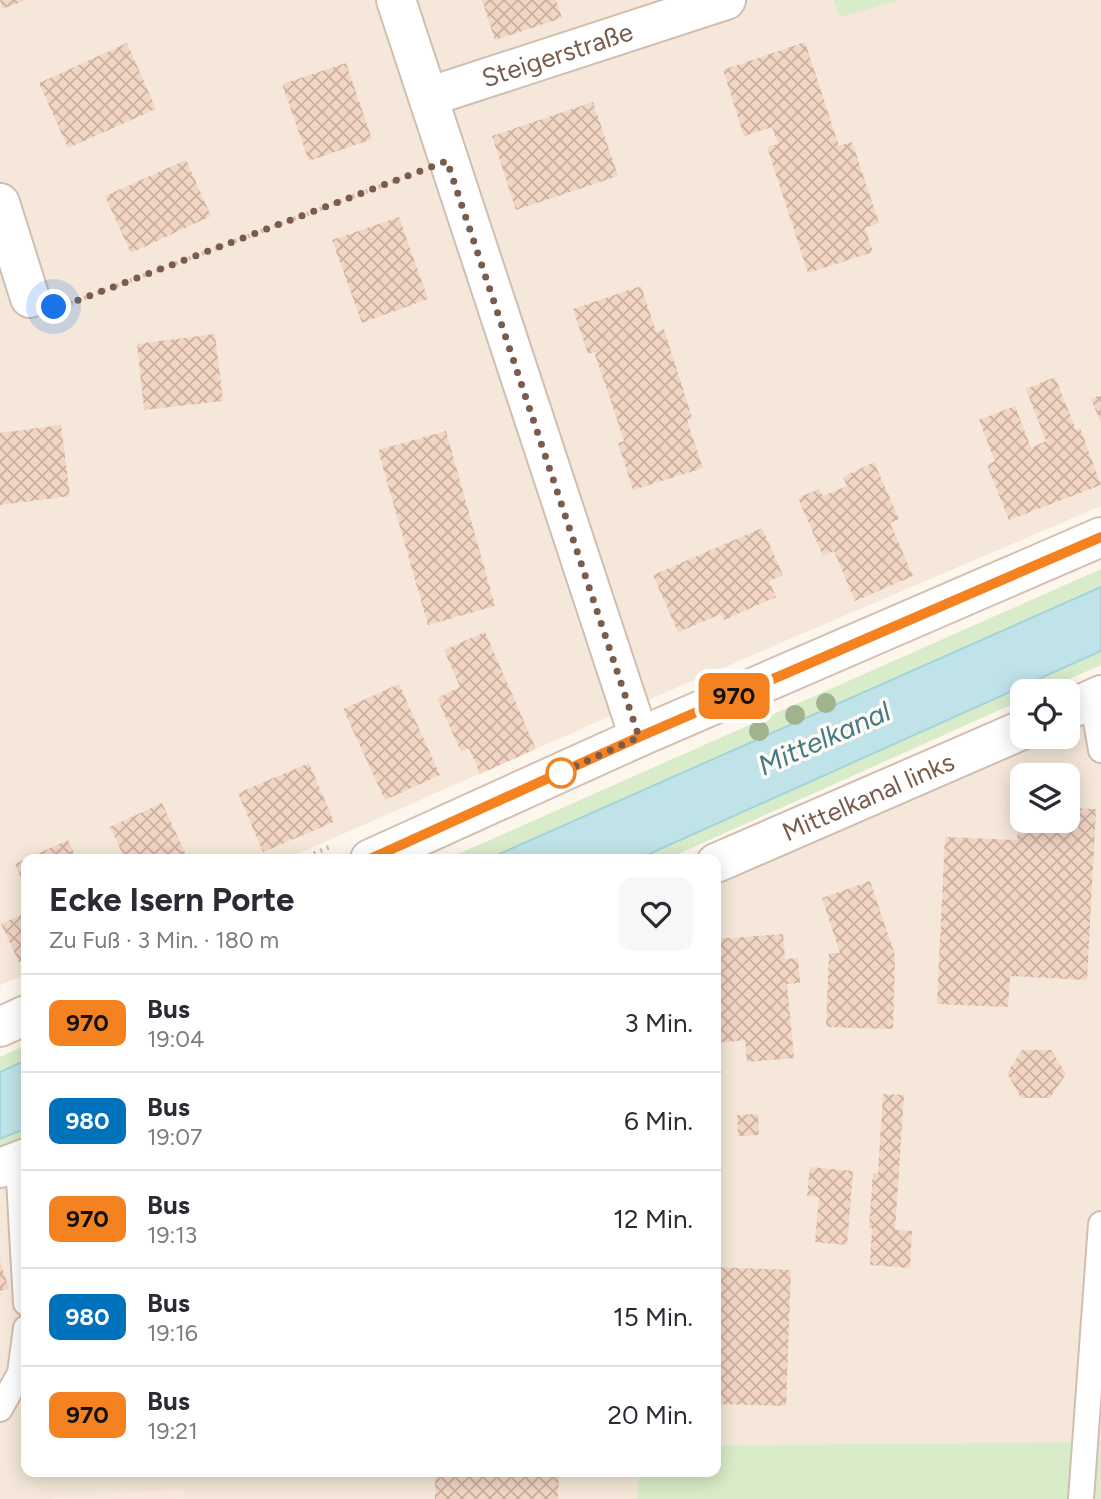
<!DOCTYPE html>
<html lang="de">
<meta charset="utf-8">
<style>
body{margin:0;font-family:Figtree,sans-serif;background:#f7f7f7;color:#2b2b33;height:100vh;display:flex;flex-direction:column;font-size:26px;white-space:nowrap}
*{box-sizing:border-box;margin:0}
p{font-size:23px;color:#7c7c81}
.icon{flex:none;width:38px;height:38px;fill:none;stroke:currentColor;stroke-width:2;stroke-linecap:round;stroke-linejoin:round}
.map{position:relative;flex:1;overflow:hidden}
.drawer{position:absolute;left:21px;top:854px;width:700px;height:623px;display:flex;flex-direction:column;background:#fff;border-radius:14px;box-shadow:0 4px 18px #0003}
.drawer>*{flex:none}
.badge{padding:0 14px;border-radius:10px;font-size:24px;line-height:46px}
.fabs{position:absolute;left:1010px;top:679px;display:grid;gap:14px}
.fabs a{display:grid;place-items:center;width:70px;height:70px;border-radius:14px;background:#fff;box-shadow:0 4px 18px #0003;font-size:35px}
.you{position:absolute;width:35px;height:35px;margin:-18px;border:5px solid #fff;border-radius:50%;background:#1a73e8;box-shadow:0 0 0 10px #1a73e833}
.map>.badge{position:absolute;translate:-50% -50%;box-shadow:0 0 0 4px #fff}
.round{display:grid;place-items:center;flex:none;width:74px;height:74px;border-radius:14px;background:#f7f7f7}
.headline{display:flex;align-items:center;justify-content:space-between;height:119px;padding:0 28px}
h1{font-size:33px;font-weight:700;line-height:52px}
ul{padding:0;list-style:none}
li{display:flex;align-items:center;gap:21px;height:98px;padding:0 28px;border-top:2px solid #e1e1e2}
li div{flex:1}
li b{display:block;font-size:26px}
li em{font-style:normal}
li .badge{min-width:77px;font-weight:700;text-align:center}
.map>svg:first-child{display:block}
.residential{fill:#f5e8da;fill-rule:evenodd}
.commercial{fill:#fde8e0}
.grass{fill:#d8ecc9}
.water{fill:#bfe3e8;stroke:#a5d3da;stroke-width:2}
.building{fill:url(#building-cross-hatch)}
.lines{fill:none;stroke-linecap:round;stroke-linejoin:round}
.lane-casing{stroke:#d1beb0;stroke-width:28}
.street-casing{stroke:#d1beb0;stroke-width:42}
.secondary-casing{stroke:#d6c0b0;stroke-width:42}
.path{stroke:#d9b8a5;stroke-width:4.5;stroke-dasharray:2 5;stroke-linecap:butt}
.lane{stroke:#fff;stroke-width:24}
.street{stroke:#fff;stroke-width:38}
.secondary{stroke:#fff;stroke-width:38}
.tree{fill:#a0b28e}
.line-casing{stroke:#fff;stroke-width:16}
.line{stroke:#f58220;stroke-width:10}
.walk{stroke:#7a5c4d;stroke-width:7;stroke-dasharray:0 12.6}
.stop-dot{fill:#fff;stroke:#f58220;stroke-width:3.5}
.labels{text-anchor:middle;stroke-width:7;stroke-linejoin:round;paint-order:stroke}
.street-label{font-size:26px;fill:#7a5c4d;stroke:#fffaf3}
.water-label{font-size:28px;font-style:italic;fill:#437c86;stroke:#fffaf3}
</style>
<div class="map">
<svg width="1101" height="1499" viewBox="0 0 1101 1499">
<defs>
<pattern id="building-cross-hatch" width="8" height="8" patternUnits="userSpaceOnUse" patternTransform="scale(1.75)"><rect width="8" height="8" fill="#f3d5c3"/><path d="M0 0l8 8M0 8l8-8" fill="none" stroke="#cab0a1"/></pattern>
</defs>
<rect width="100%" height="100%" fill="#fdf6ec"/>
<g class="residential">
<path d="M0,0H1101V506L622,711L286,859H26V974L0,985Z"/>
<path d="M1101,695V1442L716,1445V863L1022,737H1068V710ZM1022,775H1068V821H1022Z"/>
<path d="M26,1158V1472H639L637,1499H183V1490L51,1499H0V1168Z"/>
</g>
<path class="commercial" d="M184,1490L183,1499H51Z"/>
<g class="grass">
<path d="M834,0H900L840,17Z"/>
<path d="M1101,569V665L1042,691H1022V700L667,859H447Z"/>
<path d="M26,1045V1145L0,1156V1057Z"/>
<path d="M1101,1442V1499H637L639,1472H716V1445Z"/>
</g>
<g class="water">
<path d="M1101,587V651L638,859H488Z"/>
<path d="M26,1060V1128L0,1139V1072Z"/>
</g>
<g class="building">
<path d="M0,0H27L2,9Z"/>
<path d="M482,0H556L562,18L495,40Z"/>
<path d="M805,42L839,146L852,142L879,223L865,228L873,252L808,273L767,147L778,144L772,127L744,136L723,70Z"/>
<path d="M127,43L156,109L68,148L39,83Z"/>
<path d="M346,63L372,139L309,161L282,84Z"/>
<path d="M593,102L618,176L516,210L492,136Z"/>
<path d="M186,160L211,216L131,253L105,196Z"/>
<path d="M399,217L428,299L362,323L332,240Z"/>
<path d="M641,286L656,332L664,329L692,418L687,420L703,468L633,490L618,443L624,441L609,395L594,352L588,354L573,309Z"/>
<path d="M215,334L223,401L144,410L137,344Z"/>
<path d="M1055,377L1076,430L1080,428L1101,485L1009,520L987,465L995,461L979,420L1015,406L1031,448L1046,441L1026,389Z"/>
<path d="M1101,395V423L1091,399Z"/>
<path d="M61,425L70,496L0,505V433Z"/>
<path d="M446,431L495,606L428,625L378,450Z"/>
<path d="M874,462L899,519L890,523L913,576L855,601L834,551L823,556L798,498L819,489L823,496L847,486L843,477Z"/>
<path d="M762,528L783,575L769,581L776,597L724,620L721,614L678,632L653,575Z"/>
<path d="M485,632L536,749L480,774L469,748L461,752L437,698L460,687L444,650Z"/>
<path d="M399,684L440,775L385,800L343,709Z"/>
<path d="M309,763L334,822L263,852L238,793Z"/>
<path d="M162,803L188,859H125L110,827Z"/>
<path d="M1019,806H1022V821H1068V808L1096,809L1087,980L1010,976L1008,1007L937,1004L945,837L1017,840Z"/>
<path d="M68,840L77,859H26V889L15,864Z"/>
<path d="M870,881L895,955L893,1029L826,1027L829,953H840L822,898Z"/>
<path d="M26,913V959L19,962L1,924Z"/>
<path d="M783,934L785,959L798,958L800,983L787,984L794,1058L747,1062L745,1040L716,1043V939Z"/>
<path d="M1022,1050H1051L1066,1074L1050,1098H1021L1007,1073Z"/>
<path d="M883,1094L904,1095L895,1230L912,1231L910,1268L870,1265L872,1228H869L873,1173H878Z"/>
<path d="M758,1114L759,1135L738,1136L737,1115Z"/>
<path d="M810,1167L853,1171L847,1245L815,1242L819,1197L807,1196Z"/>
<path d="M0,1261L9,1289L0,1291Z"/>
<path d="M716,1267L791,1270L786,1406L716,1404Z"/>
<path d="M435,1472H559L558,1499H435Z"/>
</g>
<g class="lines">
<g class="lane-casing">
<g id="lane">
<path d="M1092,699L1101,750"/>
<path d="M18,1161L26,1303"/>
<path d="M0,1409L20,1373L26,1328"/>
<path d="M1081,1499L1101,1224"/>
</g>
</g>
<g class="street-casing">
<g id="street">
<path d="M396,0L639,737"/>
<path id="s1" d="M428,97L726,0"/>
<path d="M0,203L30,298"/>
<path d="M1068,710L1101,695"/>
<path id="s2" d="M716,863L1022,730"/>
<path d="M0,1168L26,1158"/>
</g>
</g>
<g class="secondary-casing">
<g id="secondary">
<path d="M370,859L639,737L1101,537"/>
<path d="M0,1027L26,1015"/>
</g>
</g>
<g class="path">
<path d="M71,303L410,175"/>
<path d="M301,859L332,846"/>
</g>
<use href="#lane" class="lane"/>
<use href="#street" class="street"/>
<use href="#secondary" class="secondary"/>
</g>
<g class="tree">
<circle cx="826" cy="703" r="10"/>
<circle cx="795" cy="715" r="10"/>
<circle cx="759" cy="731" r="10"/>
</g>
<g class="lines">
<g class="line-casing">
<path id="line" d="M370,859L639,737L1101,537"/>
</g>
<use href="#line" class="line"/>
<path class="walk" d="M54,307H60L447,161L639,737L561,773"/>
</g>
<circle class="stop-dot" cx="561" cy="773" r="14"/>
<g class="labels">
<g class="street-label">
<text dy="9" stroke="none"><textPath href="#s1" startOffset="136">Steigerstraße</textPath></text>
<text dy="9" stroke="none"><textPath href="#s2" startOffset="166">Mittelkanal links</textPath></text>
</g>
<g class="water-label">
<text transform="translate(824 738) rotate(-24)" y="10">Mittelkanal</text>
</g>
</g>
</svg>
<div class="fabs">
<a><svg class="icon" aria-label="locate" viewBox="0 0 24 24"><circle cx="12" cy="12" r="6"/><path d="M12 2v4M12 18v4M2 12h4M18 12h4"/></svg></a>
<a><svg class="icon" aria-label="layers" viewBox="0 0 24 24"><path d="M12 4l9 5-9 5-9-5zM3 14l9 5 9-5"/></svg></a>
</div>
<div class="you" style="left:54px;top:307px"></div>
<b class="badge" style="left:734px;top:696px;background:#f58220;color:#111">970</b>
<section class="drawer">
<div class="headline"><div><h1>Ecke Isern Porte</h1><p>Zu Fuß · 3 Min. · 180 m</p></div><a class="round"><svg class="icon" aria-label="heart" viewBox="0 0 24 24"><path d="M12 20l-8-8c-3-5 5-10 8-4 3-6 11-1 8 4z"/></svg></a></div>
<ul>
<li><span class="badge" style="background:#f58220;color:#111">970</span><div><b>Bus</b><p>19:04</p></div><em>3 Min.</em></li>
<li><span class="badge" style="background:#0072bc;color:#fff">980</span><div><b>Bus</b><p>19:07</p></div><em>6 Min.</em></li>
<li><span class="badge" style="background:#f58220;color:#111">970</span><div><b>Bus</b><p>19:13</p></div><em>12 Min.</em></li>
<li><span class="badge" style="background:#0072bc;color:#fff">980</span><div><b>Bus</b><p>19:16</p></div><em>15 Min.</em></li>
<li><span class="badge" style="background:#f58220;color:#111">970</span><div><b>Bus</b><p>19:21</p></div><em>20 Min.</em></li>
</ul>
</section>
</div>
